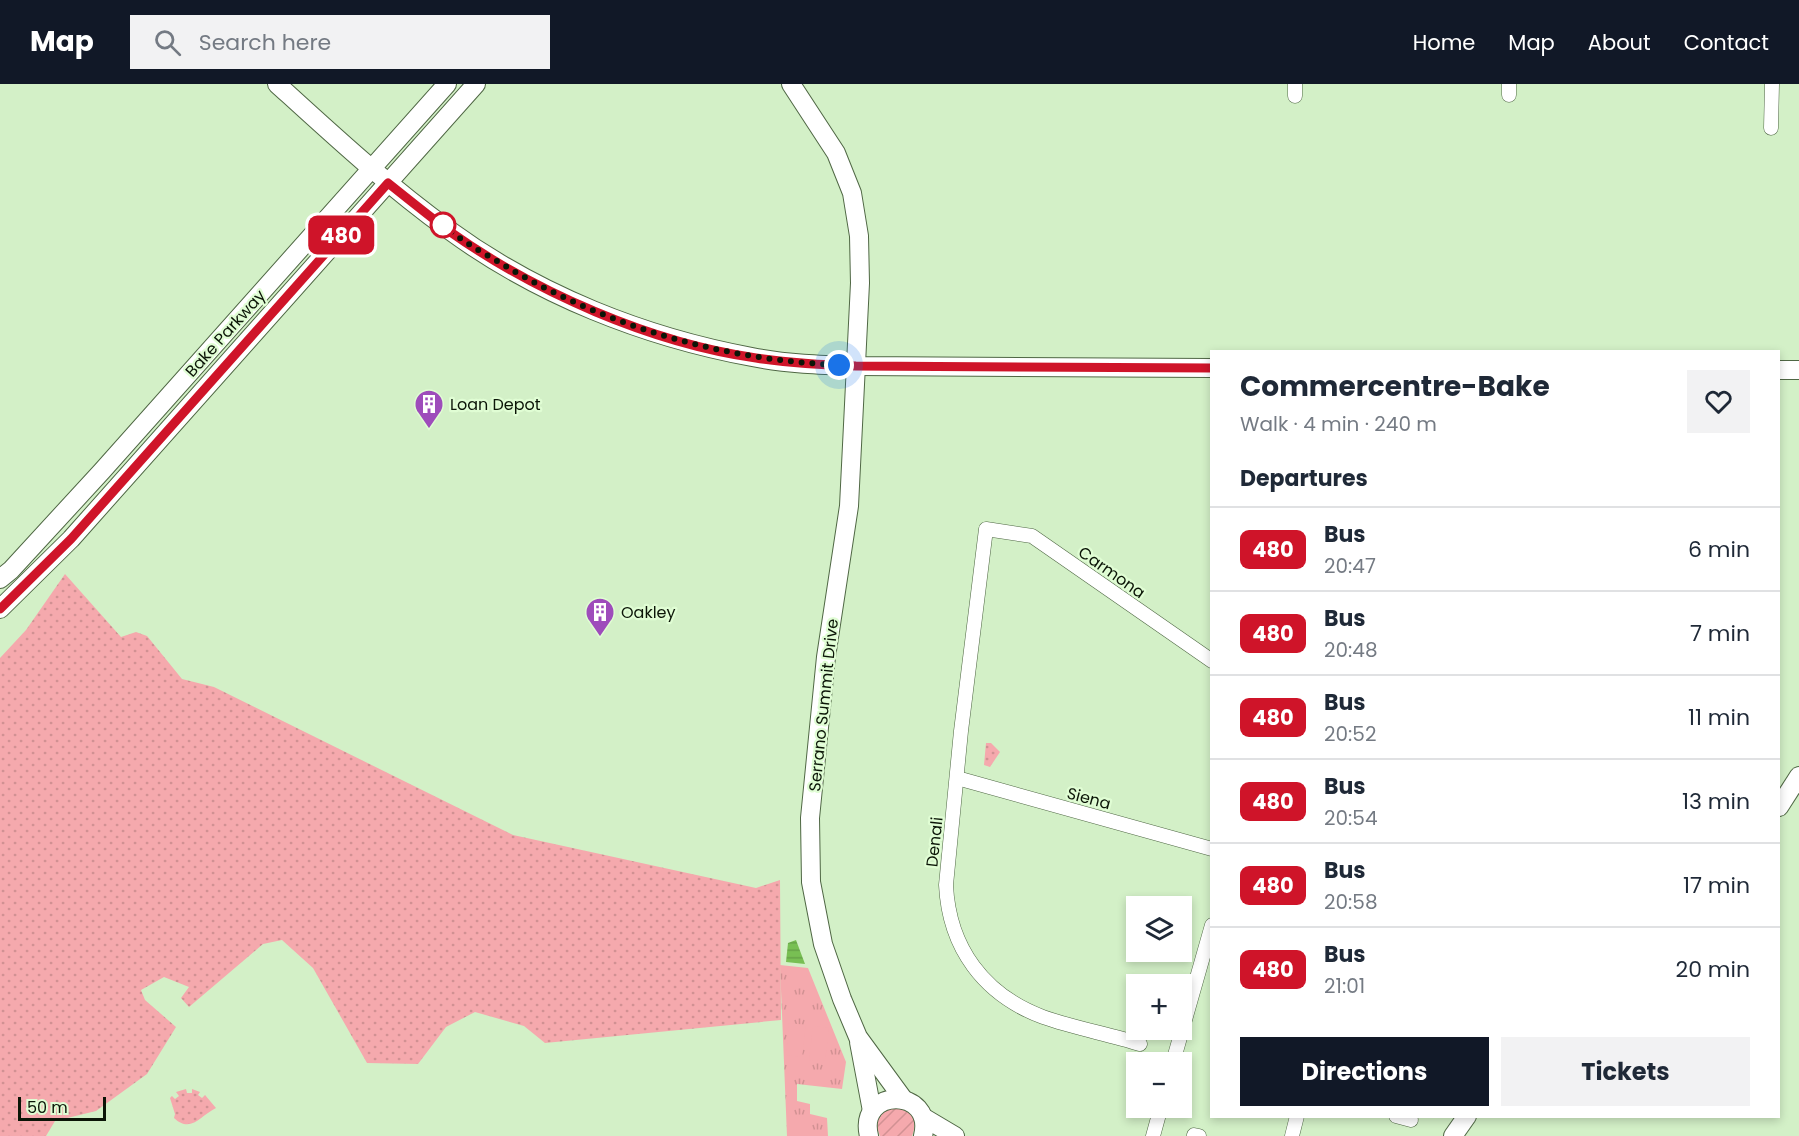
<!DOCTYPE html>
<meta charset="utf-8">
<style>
body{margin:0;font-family:Poppins,sans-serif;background:#f2f2f3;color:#1f2937;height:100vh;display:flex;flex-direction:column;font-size:22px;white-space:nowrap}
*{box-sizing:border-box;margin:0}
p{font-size:20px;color:#747a83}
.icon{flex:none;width:33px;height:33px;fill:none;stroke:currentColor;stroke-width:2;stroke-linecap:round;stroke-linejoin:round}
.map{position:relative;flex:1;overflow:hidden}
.sheet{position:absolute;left:1210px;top:266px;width:570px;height:768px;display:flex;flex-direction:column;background:#fff;border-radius:0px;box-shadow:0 3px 9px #0003}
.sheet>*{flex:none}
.badge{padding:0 12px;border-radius:9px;font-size:21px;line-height:39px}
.controls{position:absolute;left:1126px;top:812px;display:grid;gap:12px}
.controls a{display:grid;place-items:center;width:66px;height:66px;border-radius:0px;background:#fff;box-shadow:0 3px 9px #0003;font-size:30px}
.scale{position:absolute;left:18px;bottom:15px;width:88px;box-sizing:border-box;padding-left:6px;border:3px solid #0b1507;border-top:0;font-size:16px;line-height:21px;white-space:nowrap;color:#0b1507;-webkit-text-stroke:4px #e0fdd4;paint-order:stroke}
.you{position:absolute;width:30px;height:30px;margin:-15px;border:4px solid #fff;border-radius:50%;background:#1a73e8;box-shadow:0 0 0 9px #1a73e833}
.map>.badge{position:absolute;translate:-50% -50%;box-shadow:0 0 0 3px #fff}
h2{padding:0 30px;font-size:22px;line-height:54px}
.round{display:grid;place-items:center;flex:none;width:63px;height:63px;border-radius:0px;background:#f2f2f3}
.overview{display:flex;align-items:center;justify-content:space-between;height:102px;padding:0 30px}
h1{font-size:28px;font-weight:700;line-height:45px}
.action{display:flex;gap:12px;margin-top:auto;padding:12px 30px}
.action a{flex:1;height:69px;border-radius:0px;background:#111827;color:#fff;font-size:24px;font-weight:700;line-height:69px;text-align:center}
.action a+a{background:#f2f2f3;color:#1f2937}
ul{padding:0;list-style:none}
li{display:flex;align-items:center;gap:18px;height:84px;padding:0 30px;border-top:2px solid #e0e1e3}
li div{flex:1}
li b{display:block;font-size:22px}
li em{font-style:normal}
li .badge{min-width:66px;font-weight:700;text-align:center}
header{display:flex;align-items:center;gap:36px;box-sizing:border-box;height:84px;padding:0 30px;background:#111827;color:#fff}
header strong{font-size:28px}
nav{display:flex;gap:33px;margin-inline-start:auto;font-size:21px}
.search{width:420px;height:54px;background:#f2f2f3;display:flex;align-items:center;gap:15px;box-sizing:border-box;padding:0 21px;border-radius:0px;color:#747a83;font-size:22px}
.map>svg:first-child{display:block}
.grass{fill:url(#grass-dots)}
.park{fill:url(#park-tufts)}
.garden{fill:url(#garden-furrows)}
.pitch{fill:#f5a9ad}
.water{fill:url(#water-rules)}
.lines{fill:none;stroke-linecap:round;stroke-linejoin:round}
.street-casing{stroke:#4f6744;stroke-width:15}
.secondary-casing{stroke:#4f6744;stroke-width:20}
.street{stroke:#fff;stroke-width:14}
.secondary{stroke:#fff;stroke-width:18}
.line-casing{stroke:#fff;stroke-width:14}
.line{stroke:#cf1429;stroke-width:9}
.walk{stroke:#0b1507;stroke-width:6;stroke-dasharray:0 10.8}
.stop-dot{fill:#fff;stroke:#cf1429;stroke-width:3}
.labels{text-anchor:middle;stroke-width:4.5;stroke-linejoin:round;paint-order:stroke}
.street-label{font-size:16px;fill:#0b1507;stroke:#e0fdd4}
.poi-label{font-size:16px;fill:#0b1507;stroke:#e0fdd4;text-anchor:start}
</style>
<header>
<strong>Map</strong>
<div class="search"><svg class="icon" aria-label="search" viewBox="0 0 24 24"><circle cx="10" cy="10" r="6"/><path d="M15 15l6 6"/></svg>Search here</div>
<nav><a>Home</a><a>Map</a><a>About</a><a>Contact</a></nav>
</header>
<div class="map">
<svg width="1799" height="1052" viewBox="0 0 1799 1052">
<defs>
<pattern id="grass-dots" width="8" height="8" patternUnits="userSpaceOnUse" patternTransform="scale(1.5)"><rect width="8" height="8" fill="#f5a9ad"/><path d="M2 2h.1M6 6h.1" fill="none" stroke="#d19193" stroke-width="1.8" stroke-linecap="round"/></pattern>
<pattern id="park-tufts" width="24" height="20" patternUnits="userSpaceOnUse" patternTransform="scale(1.5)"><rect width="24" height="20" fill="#f5a9ad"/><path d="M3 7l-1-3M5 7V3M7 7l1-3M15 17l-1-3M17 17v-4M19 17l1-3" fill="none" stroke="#d19193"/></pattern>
<pattern id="garden-furrows" width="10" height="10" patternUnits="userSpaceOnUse" patternTransform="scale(1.5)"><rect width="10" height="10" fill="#f5a9ad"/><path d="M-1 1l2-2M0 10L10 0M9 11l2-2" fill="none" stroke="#d19193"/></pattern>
<pattern id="water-rules" width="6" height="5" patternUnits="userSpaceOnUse" patternTransform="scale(1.5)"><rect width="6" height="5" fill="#78bf53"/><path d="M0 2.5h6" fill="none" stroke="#66a347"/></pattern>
</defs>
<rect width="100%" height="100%" fill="#d3f0c7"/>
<g class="grass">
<path d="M65,490L121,553L136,548L147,552L182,595L214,603L513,751L756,804L780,796L781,936L545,959L524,942L475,928L446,943L418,980L367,979L313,884L282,856L263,860L189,923L181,914L189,903L164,893L141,906L145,916L176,943L147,990L96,1027L55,1037L46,1052H0V574L26,546Z"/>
<path d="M986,659H991L1000,668L990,683L984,681Z"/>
<path d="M186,1005L187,1009H192V1005L200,1008L198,1011L202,1014L205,1011L216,1024C201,1031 191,1050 174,1034L175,1030L170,1014L172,1012L175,1015L179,1012L176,1008Z"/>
</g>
<path class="park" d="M780,881L808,884L846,978L842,1005L797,1000V1017L810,1020V1030L827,1034L828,1052H787Z"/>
<path class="garden" d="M890,1024C908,1024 920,1032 912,1052H880C874,1040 878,1030 890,1024Z"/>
<g class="pitch">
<path d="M789,939L806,941L802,973L786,971Z"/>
<path d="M813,942L829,944L825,977L809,976Z"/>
</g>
<path class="water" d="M796,856L805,880L786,878L788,859Z"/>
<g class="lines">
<g class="street-casing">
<g id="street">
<path d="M1509,11V0"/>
<path d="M1295,12V0"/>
<path d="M1771,44L1772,0"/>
<path d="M957,694L1212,765"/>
<path d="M1140,960C1108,950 1074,944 1043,933C984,911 949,864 946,801L961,647L986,445L1032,452L1212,577"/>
<path d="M1173,978L1212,841"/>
<path d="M1396,1032L1411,1036"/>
<path d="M1194,1051L1199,1052"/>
<path d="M1153,1052L1161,1023"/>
<path d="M1292,1052L1297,1032"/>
</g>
</g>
<g class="secondary-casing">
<g id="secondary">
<path d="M277,0C333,51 388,102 449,146C538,211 644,253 752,273C786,280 821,281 856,282L1212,284"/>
<path d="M791,0L836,69L852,109L859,152L860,199L849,422L826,573L810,734L811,798L823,860L842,915L858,953L904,1016"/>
<path d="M1779,286H1799"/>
<path d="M0,495L11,486L102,387L447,0"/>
<path d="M0,525L71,455L476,0"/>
<path d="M1779,723L1799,692"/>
<path d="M859,958L872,1027"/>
<path d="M923,1033L955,1052"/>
<path d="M869,1052C857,1003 935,1003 923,1052"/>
<path d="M1453,1052L1467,1032"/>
</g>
</g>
<use href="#street" class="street"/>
<use href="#secondary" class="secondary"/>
</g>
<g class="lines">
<g class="line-casing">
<path id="line" d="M0,525L71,455L388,99C408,115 428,131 449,147C535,208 651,259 756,274C789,279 822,281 856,282L1212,284"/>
</g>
<use href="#line" class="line"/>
<path class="walk" d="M443,141C464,159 489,172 512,186C612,244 724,276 839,281"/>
</g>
<defs>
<g id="building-pin" transform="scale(1.5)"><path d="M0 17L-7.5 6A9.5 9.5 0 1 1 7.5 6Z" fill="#9e4cbb" stroke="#e0fdd4"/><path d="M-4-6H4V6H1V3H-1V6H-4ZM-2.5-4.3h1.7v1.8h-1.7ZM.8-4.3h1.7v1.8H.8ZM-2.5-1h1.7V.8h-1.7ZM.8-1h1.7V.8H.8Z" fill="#fff"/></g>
</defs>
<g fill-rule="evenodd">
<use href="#building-pin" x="429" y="320"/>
<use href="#building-pin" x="600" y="528"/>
</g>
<circle class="stop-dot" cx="443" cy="141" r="12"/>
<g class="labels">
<g class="street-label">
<text transform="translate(225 249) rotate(-48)" y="6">Bake Parkway</text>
<text transform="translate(1112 488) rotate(35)" y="6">Carmona</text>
<text transform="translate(823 621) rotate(-84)" y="6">Serrano Summit Drive</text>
<text transform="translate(1089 714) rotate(15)" y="6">Siena</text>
<text transform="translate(934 758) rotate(-84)" y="6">Denali</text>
</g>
<g class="poi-label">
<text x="450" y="326">Loan Depot</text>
<text x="621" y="534">Oakley</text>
</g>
</g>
</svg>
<div class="controls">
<a><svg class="icon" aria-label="layers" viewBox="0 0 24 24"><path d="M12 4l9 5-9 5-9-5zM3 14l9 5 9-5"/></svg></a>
<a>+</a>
<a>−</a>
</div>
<div class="scale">50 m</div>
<div class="you" style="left:839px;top:281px"></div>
<b class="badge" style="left:341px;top:151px;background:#cf1429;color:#fff">480</b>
<section class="sheet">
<div class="overview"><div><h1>Commercentre-Bake</h1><p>Walk · 4 min · 240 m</p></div><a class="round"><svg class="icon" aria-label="heart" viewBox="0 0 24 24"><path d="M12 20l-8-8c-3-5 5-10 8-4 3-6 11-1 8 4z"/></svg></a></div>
<h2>Departures</h2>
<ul>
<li><span class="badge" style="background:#cf1429;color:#fff">480</span><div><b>Bus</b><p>20:47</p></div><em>6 min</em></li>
<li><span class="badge" style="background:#cf1429;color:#fff">480</span><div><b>Bus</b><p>20:48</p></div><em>7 min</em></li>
<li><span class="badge" style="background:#cf1429;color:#fff">480</span><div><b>Bus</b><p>20:52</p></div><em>11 min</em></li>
<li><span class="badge" style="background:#cf1429;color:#fff">480</span><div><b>Bus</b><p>20:54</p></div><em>13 min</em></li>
<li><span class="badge" style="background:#cf1429;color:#fff">480</span><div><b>Bus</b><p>20:58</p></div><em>17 min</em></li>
<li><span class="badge" style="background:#cf1429;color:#fff">480</span><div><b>Bus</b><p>21:01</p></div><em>20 min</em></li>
</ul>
<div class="action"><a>Directions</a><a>Tickets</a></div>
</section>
</div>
